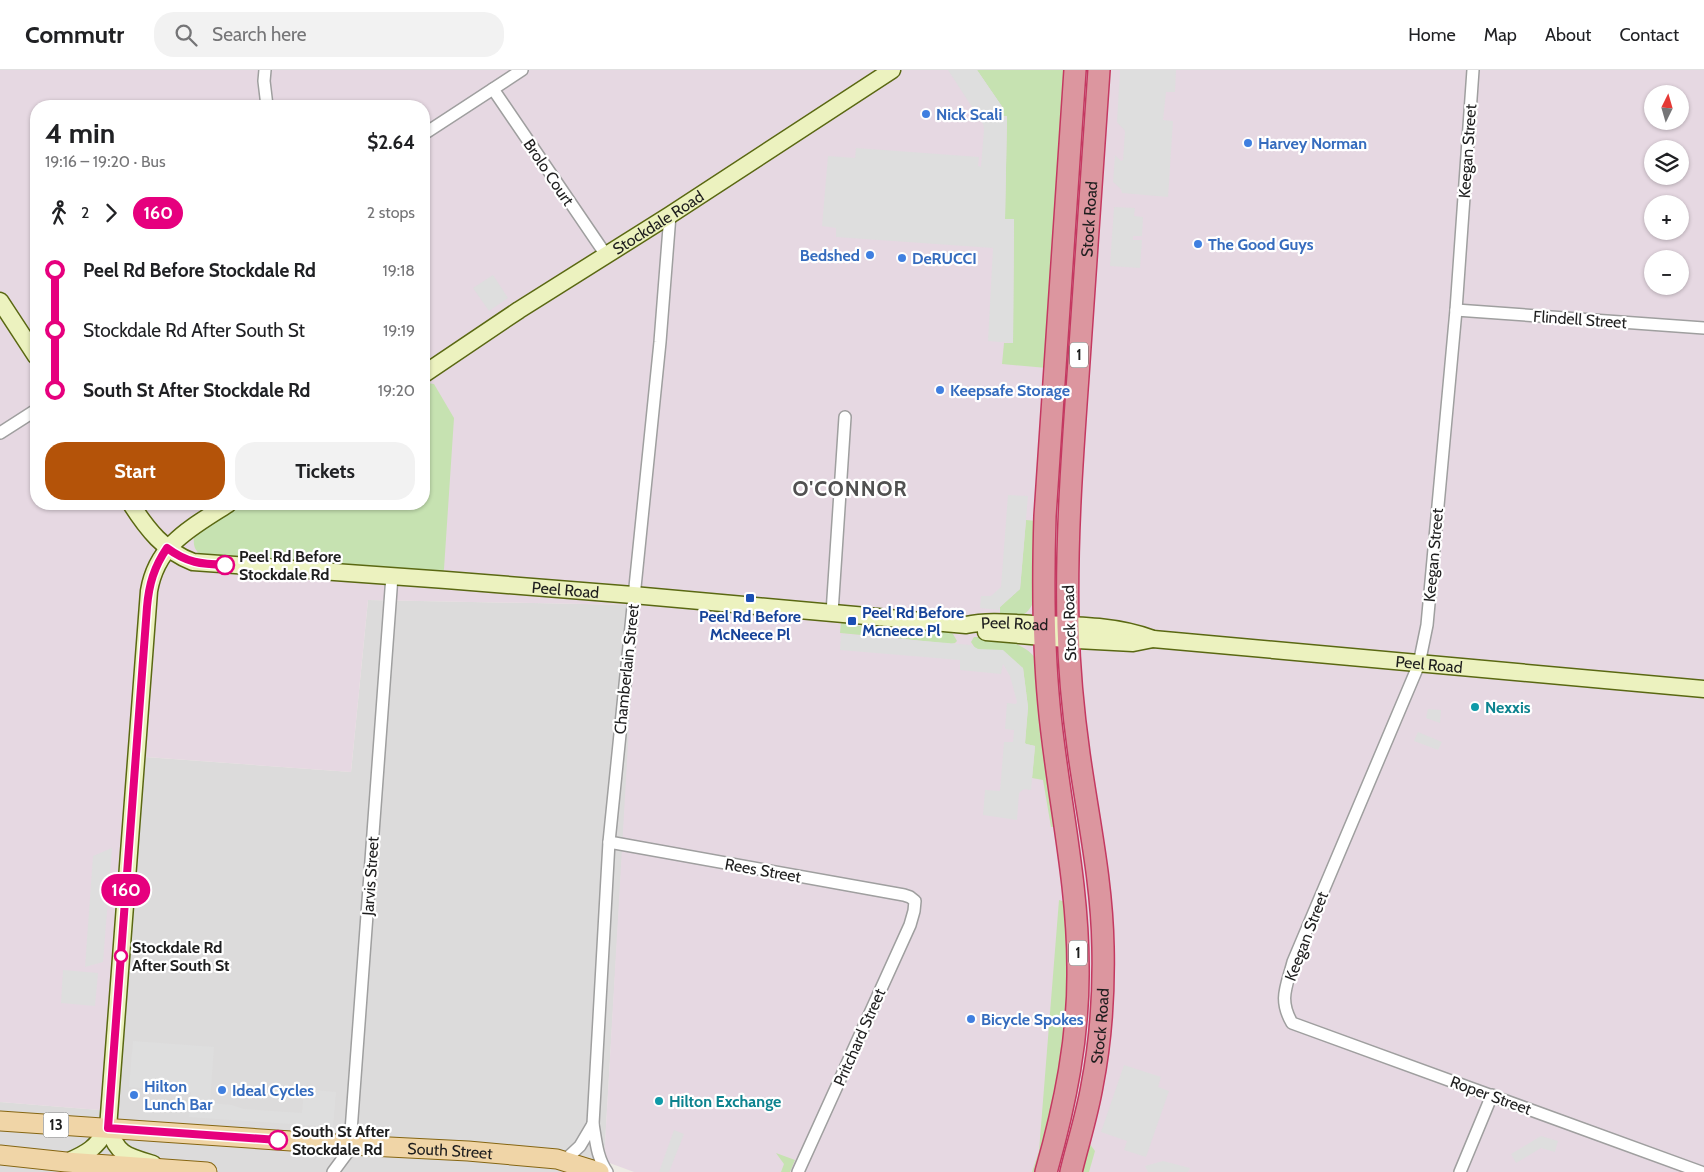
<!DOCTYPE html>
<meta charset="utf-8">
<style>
body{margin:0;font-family:Cabin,sans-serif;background:#f2f2f2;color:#202124;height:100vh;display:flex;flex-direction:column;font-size:19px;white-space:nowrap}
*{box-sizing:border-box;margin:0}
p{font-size:16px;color:#757577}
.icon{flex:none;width:28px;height:28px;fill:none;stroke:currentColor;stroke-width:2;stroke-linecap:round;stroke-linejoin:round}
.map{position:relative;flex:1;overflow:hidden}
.panel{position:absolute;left:30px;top:30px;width:400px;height:410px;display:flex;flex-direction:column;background:#fff;border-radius:20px;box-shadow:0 1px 4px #0004}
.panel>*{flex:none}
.badge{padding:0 10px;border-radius:16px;font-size:18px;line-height:32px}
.needle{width:32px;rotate:5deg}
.controls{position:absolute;left:1644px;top:15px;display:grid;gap:10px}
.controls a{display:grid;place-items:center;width:45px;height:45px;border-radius:50%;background:#fff;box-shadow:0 1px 4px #0004;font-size:25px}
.map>.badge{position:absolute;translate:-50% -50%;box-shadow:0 0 0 2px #fff}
.legs{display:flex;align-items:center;gap:8px;height:55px;padding:0 15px;font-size:16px}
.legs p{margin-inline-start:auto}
.overview{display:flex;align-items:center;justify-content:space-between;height:85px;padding:0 15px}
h1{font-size:28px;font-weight:700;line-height:38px}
.button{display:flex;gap:10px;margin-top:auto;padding:10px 15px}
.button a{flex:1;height:58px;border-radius:20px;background:#b45309;color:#fff;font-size:20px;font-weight:700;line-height:58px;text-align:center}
.button a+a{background:#f2f2f2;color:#202124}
ul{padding:0 15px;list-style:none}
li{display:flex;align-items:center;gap:18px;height:60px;font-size:19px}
li i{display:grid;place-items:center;width:8px;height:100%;margin:0 6px;background:currentColor}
li i::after{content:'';width:12px;height:12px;margin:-6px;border:4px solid;border-radius:50%;background:#fff}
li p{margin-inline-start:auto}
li:first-child i{background:linear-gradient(#0000 50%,currentColor 0)}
li:last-child i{background:linear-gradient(currentColor 50%,#0000 0)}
header{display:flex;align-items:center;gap:30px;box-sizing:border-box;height:70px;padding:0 25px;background:#fff;border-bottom:1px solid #e0e0e0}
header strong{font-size:24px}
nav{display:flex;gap:28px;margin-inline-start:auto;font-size:18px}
.search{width:350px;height:45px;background:#f2f2f2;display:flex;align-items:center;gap:12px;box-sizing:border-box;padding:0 18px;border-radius:20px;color:#757577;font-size:19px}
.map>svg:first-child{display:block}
.residential{fill:#dcdbdb}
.industrial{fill:#e6d8e2;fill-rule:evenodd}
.grass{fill:#c6e2b1}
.parking{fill:#dedede}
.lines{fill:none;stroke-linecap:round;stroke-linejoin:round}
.street-casing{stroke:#9f9f9f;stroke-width:14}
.secondary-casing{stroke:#5a6812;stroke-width:19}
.primary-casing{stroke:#866612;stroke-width:21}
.highway-casing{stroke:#c43961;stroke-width:24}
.street{stroke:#fff;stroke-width:11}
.secondary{stroke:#ecf2bf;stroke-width:16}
.primary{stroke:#f0d5a7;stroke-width:19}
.highway{stroke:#dc969f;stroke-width:21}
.line-1-casing{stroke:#fff;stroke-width:11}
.line-1{stroke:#e6007e;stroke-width:8}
.shop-dot{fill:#3f7fe0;stroke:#fff;stroke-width:2}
.stop-1-dot{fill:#fff;stroke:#e6007e;stroke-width:2.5}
.transit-dot{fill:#1a4fb4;stroke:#fff;stroke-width:2}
.culture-dot{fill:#0f9aa8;stroke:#fff;stroke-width:2}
.labels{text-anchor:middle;stroke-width:4.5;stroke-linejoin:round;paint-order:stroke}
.shield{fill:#fff;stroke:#626262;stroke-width:1}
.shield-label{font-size:15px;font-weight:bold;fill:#1e1e1e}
.shop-label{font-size:16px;font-weight:bold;fill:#366cbe;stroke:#fff;text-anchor:start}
.street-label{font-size:16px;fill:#1e1e1e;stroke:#fff}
.stop-label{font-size:16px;font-weight:bold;fill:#1e1e1e;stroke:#fff;text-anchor:start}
.transit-label{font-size:16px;font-weight:bold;fill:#164399;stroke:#fff;text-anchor:start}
.culture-label{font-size:16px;font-weight:bold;fill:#0d838f;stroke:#fff;text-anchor:start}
.district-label{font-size:21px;font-weight:bold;letter-spacing:1px;fill:#515151;stroke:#fff}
</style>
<header>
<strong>Commutr</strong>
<div class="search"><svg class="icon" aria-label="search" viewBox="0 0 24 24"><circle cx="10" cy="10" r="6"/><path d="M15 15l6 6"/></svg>Search here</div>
<nav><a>Home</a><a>Map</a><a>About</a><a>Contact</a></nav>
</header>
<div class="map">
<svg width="1704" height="1102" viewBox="0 0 1704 1102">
<rect width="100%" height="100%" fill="#eeebe5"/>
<path class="residential" d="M368,530L637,535L604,1091L599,1102H0V1032L112,1041L145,687L351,702Z"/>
<path class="industrial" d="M0,0H1704V1102H634L604,1091L636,535L368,530L351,702L146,687L112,1041L0,1032ZM1652,24H1680V51H1652ZM36,36H424V434H36ZM1652,79H1680V106H1652ZM1652,134H1680V161H1652ZM1652,189H1680V216H1652Z"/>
<g class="grass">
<path d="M977,0H1068L1047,298L1002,294L1004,273H1013L1014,149H1005L1007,47L997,46L995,44L1003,38Z"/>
<path d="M427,313L434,314L454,348L444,499L443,502L204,486C195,482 193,476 194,467L242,434H424V314Z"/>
<path d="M1026,450L1037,451L1035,529C1027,547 1022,546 1004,548L1000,543V537L1020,519Z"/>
<path d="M850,550V555L861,556V551L880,553L883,556L882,567L840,563L841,552Z"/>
<path d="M904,555L950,562L953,564L957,571L955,573L951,574L895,568L894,567L897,556Z"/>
<path d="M974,567C994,566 1027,572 1037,591L1059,757H1051L1043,710L1032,708L1035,676L1026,674L1025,673L1028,637L1023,598L975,578L971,572Z"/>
<path d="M1059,830L1068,833V964L1038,1102H1032L1039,1081Z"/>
<path d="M1089,1073L1095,1081L1089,1102H1078Z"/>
<path d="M776,1083L795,1090L790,1102H781L784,1094Z"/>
</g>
<g class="parking">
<path d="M948,0H977L1003,38L995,44L997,46H1007L1005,149H1014L1013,273L988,271L993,178L836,167V158L822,156L828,86L855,88L856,78L979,87L978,96L981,97L984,59L983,54Z"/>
<path d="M1120,0H1176L1175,22H1166L1163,50L1173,51L1168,127L1122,123L1121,119L1113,112L1115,85L1121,91L1123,90L1125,61L1117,52Z"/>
<path d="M1114,137L1135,138L1134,146L1143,147L1142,166H1133V170H1142L1140,198L1110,196Z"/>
<path d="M493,205L508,228L489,241L473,218Z"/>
<path d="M1008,425L1028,426L1020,519L1000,537L999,540L980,538L981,526H991L1001,517Z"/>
<path d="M841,564L971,575L978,579L1003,580L1023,598L1028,637L1025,673L1026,674L1035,676L1031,720L1024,719L1019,723L1017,750L983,745L985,720L1000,721L1004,672H1013L1014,660L1005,659L1007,633L1016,634L1017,632L1010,606L1003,594L1001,604L960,600V590L840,580Z"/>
<path d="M1428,639L1441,640L1440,653L1426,648Z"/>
<path d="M1418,662L1442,672L1438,680L1414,671Z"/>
<path d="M112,778L103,892L85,897L93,786Z"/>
<path d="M63,900L98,903L95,936L61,933Z"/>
<path d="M133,971L214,977L210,1033L232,1035L244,1039L302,1043L304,1019L336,1022L333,1057L189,1047L191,1022L129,1017Z"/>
<path d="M1124,995L1161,1007L1158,1017L1169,1021L1146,1087L1124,1080L1127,1071L1101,1062Z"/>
<path d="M674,1060L684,1064L669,1102H659Z"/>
<path d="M1541,1066L1558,1071L1555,1082L1541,1078L1516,1093L1511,1084Z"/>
<path d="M1163,1091L1190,1098L1188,1102H1148L1145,1096Z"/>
</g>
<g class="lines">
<g class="street-casing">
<g id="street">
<path d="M265,0L264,11L267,36"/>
<path d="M1473,0L1456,240L1427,555L1419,594L1293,892C1287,916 1278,929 1292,953L1701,1102"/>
<path d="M493,19L606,185"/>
<path d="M424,64L522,0"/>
<path d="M1456,240L1704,258"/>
<path d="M0,363L36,340"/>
<path d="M832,543L845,347"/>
<path d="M609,772L904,825L910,827L915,831L914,841L910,855L798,1102"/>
<path d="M564,1091L580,1076L593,1054"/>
<path d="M333,1102L347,1083L350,1075L392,506"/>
<path d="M607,1102C597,1088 596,1071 593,1054L609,772L660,272L670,145"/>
<path d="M1460,1102L1492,1025"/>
</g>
</g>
<g class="secondary-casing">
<g id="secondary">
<path d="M0,231L36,286"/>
<path id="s1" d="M424,304L519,240L670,145L892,0"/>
<path id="s2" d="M131,434C147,459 164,481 193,492L446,510L633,525L966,555C989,550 1012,553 1035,554C1074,555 1116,555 1153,569L1704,619"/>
<path d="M986,562L1077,570L1133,573L1153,569"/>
<path d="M67,1092C88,1083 96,1078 108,1058"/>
<path d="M153,1094C126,1086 118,1085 108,1058L149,521C157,474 191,458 228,434"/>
</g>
</g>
<g class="primary-casing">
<g id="primary">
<path id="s3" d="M0,1051L350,1075L468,1081L557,1089L599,1102"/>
<path d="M0,1085L66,1092L207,1102"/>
</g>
</g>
<g class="highway-casing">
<g id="highway">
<path d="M1046,1102C1065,1035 1079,967 1078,897C1078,809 1057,723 1049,635C1043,572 1043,509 1045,446L1075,0"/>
<path id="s4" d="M1071,1102C1078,1073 1087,1045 1092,1016C1101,970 1104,923 1103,877C1102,812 1088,748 1079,684C1073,641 1069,598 1068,556C1066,472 1072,389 1078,306C1085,204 1092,102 1099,0"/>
</g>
</g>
<use href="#street" class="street"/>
<use href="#secondary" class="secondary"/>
<use href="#primary" class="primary"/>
<use href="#highway" class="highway"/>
</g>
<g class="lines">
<g class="line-1-casing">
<path id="line-1" d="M225,495C201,494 187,493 167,478C154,497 149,514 147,537L108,1058L278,1070"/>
</g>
<use href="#line-1" class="line-1"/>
</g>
<g class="shop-dot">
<circle cx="926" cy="44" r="5"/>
<circle cx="1248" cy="73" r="5"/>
<circle cx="1198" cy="174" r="5"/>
<circle cx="870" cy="185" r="5"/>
<circle cx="902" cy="188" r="5"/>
<circle cx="940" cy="320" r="5"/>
<circle cx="971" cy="949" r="5"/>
<circle cx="222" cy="1020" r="5"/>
<circle cx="134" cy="1025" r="5"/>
</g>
<g class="stop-1-dot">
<circle cx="225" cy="495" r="9"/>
<circle cx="121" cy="886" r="6"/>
<circle cx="278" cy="1070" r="9"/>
</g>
<g class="transit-dot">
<rect x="745" y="523" width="10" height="10" rx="2.5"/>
<rect x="847" y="546" width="10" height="10" rx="2.5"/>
</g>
<g class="culture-dot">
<circle cx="1475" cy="637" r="5"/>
<circle cx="659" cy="1031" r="5"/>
</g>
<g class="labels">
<g class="shield">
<rect x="1070" y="272.5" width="18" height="25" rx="4"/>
<rect x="1069" y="870.5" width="18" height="25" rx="4"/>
<rect x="43.5" y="1042.5" width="25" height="25" rx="4"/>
</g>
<g class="shield-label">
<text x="1079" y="290">1</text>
<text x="1078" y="888">1</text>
<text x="56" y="1060">13</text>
</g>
<g class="shop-label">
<text x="936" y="50">Nick Scali</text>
<text x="1258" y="79">Harvey Norman</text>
<text x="1208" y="180">The Good Guys</text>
<text x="860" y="191" text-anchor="end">Bedshed</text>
<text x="912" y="194">DeRUCCI</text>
<text x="950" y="326">Keepsafe Storage</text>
<text x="981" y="955">Bicycle Spokes</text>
<text x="144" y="1022">Hilton<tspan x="144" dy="18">Lunch Bar</tspan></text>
<text x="232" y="1026">Ideal Cycles</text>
</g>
<g class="street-label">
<text transform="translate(1467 81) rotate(-86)" y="6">Keegan Street</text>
<text transform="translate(549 102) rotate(56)" y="6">Brolo Court</text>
<text dy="6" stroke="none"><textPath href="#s4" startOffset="959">Stock Road</textPath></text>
<text dy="6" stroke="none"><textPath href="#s1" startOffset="279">Stockdale Road</textPath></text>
<text transform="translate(1580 249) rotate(4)" y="6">Flindell Street</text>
<text transform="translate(1433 485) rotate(-85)" y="6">Keegan Street</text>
<text dy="6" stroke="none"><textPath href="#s2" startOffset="460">Peel Road</textPath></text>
<text transform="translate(1069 553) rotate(-92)" y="6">Stock Road</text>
<text dy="6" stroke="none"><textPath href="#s2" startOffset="911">Peel Road</textPath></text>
<text dy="6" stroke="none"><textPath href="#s2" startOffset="1328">Peel Road</textPath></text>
<text transform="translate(626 599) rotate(-84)" y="6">Chamberlain Street</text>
<text transform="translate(763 800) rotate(10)" y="6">Rees Street</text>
<text transform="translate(370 806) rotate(-86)" y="6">Jarvis Street</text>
<text transform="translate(1306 866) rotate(-69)" y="6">Keegan Street</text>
<text dy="6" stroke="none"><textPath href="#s4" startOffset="149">Stock Road</textPath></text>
<text transform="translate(859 967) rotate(-66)" y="6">Pritchard Street</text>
<text transform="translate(1491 1025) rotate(20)" y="6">Roper Street</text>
<text dy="6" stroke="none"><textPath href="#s3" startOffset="451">South Street</textPath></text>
</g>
<g class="stop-label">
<text x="239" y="492">Peel Rd Before<tspan x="239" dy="18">Stockdale Rd</tspan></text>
<text x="132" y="883">Stockdale Rd<tspan x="132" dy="18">After South St</tspan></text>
<text x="292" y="1067">South St After<tspan x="292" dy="18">Stockdale Rd</tspan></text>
</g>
<g class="transit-label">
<text x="862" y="548">Peel Rd Before<tspan x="862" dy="18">Mcneece Pl</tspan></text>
<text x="750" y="552" text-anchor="middle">Peel Rd Before<tspan x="750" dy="18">McNeece Pl</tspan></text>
</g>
<g class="culture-label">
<text x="1485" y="643">Nexxis</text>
<text x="669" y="1037">Hilton Exchange</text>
</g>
<g class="district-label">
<text x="850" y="426">O'CONNOR</text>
</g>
</g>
</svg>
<div class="controls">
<a><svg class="needle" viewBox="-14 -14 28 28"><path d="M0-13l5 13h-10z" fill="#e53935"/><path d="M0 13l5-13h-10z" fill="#757577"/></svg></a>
<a><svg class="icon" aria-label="layers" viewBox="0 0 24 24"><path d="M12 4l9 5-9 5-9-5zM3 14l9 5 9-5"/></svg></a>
<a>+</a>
<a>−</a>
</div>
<b class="badge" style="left:126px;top:820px;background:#e6007e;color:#fff">160</b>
<section class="panel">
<div class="overview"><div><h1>4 min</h1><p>19:16 – 19:20 · Bus</p></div><b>$2.64</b></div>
<div class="legs"><svg class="icon" aria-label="walk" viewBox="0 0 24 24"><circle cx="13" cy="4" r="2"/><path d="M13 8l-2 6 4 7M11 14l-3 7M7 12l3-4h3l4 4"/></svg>2<svg class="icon" aria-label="forward" viewBox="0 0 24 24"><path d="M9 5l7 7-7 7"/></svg><b class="badge" style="background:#e6007e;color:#fff">160</b><p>2 stops</p></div>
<ul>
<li><i style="color:#e6007e"></i><b>Peel Rd Before Stockdale Rd</b><p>19:18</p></li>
<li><i style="color:#e6007e"></i><span>Stockdale Rd After South St</span><p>19:19</p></li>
<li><i style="color:#e6007e"></i><b>South St After Stockdale Rd</b><p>19:20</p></li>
</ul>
<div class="button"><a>Start</a><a>Tickets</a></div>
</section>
</div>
